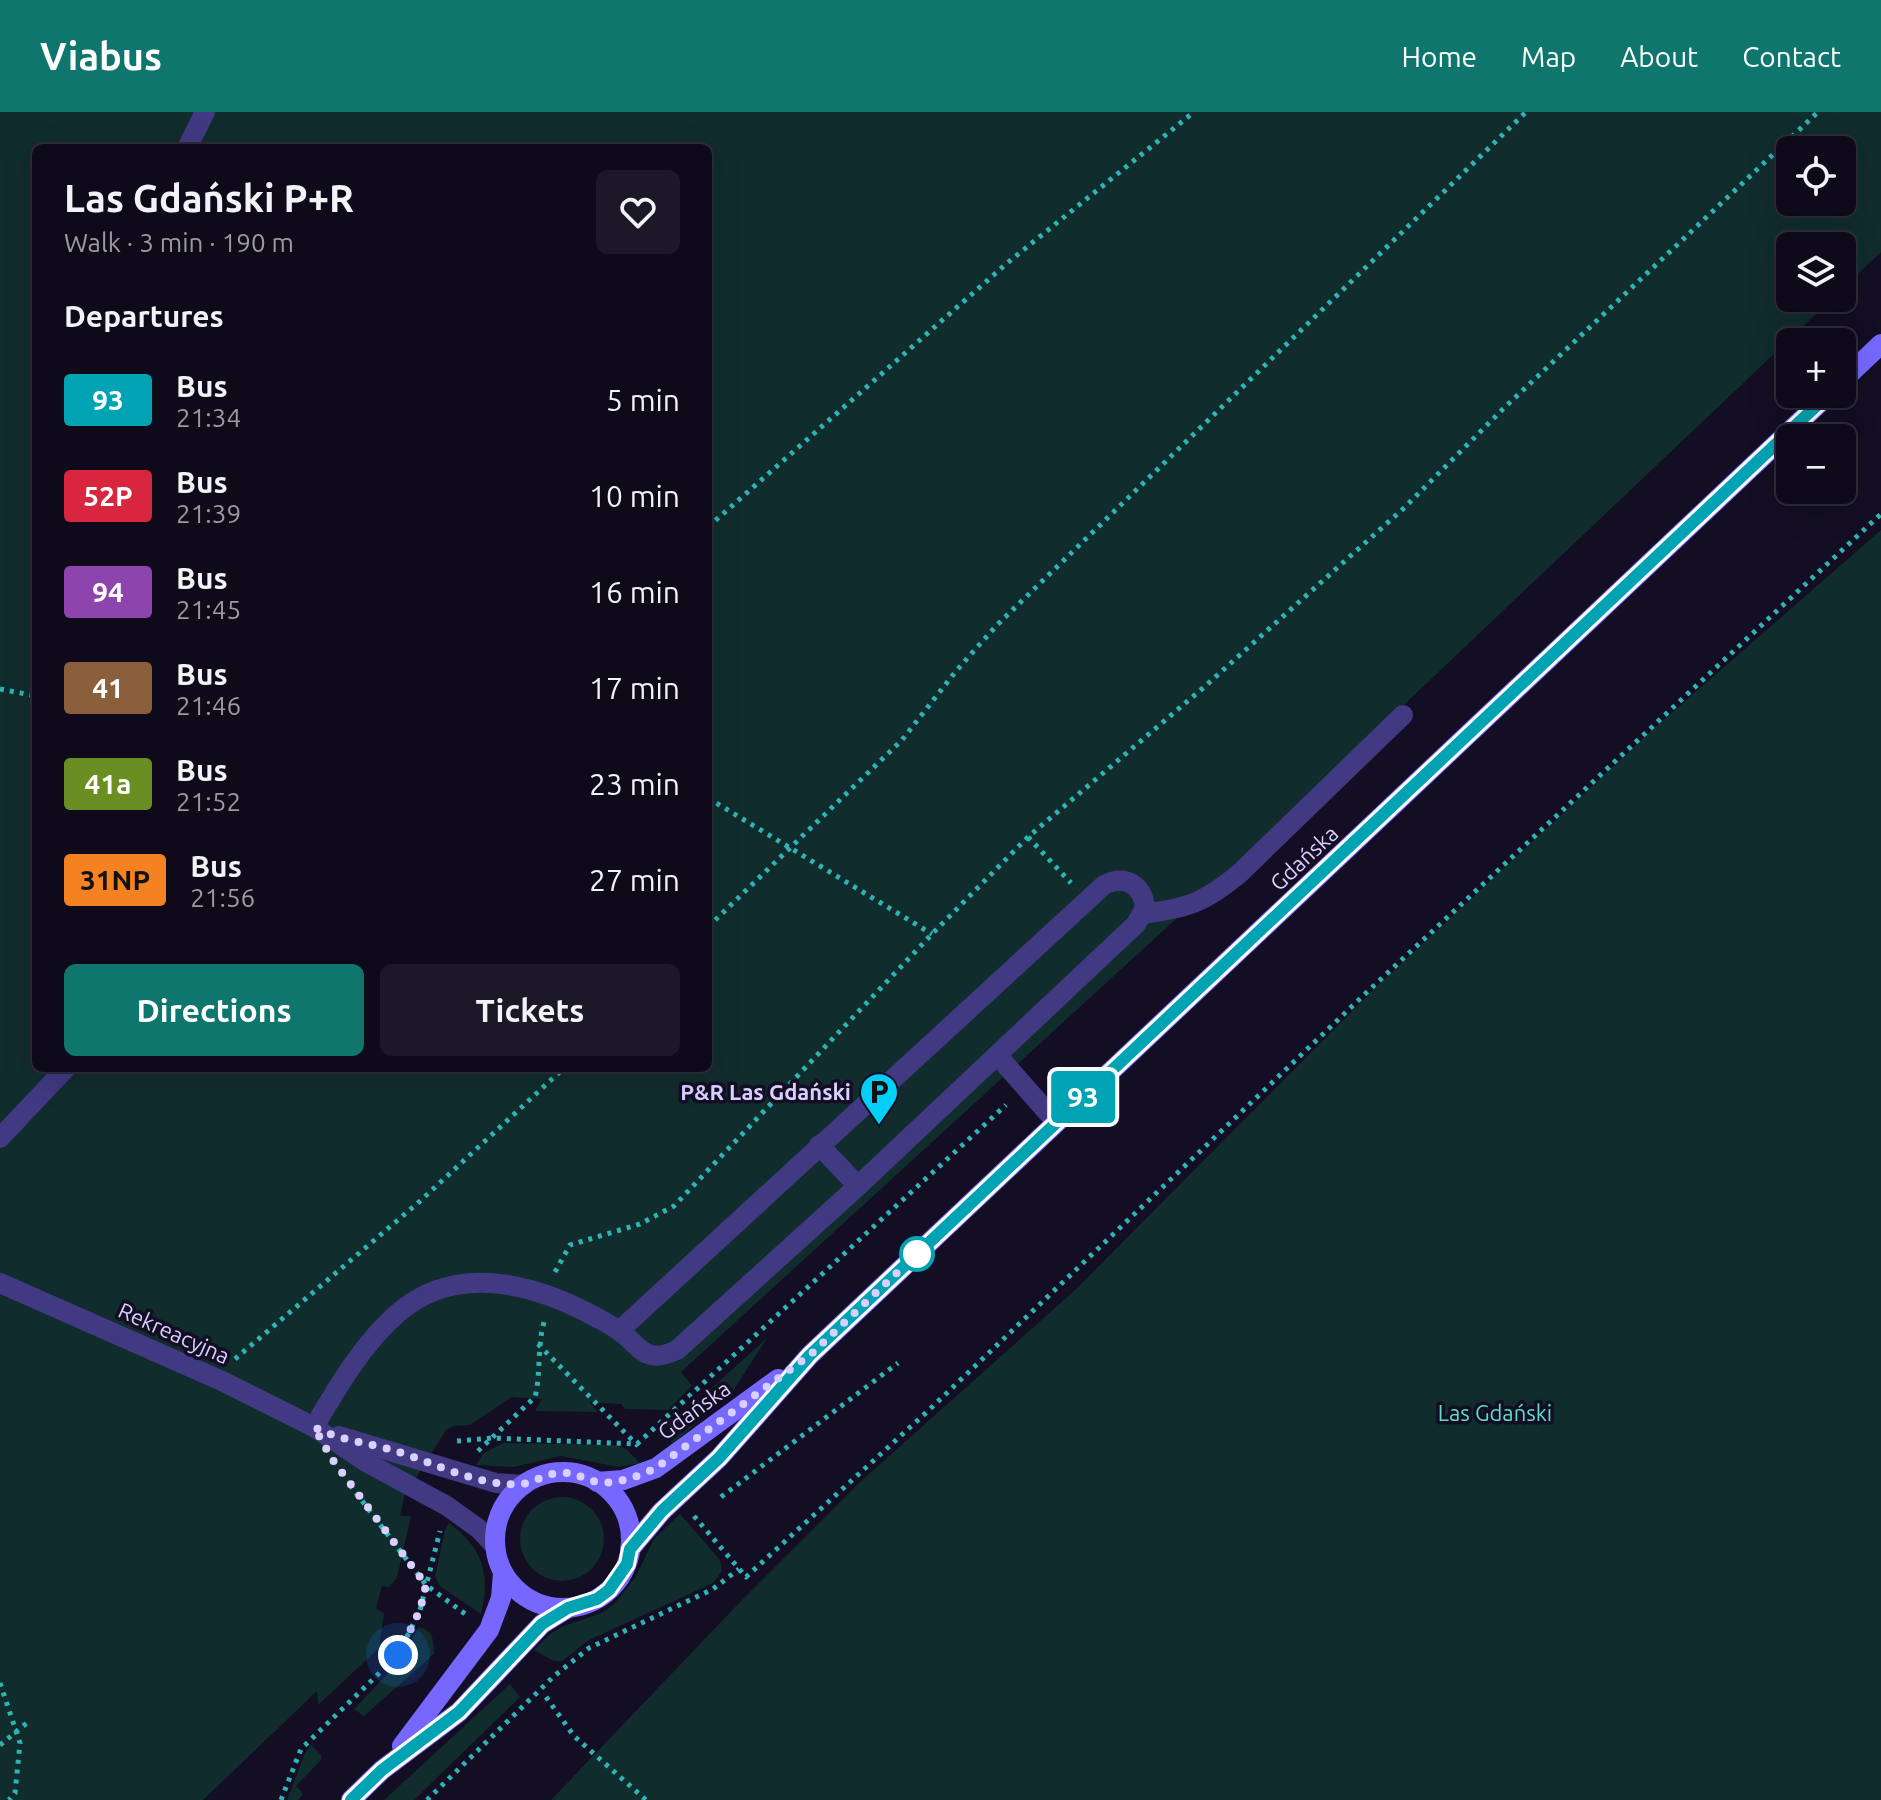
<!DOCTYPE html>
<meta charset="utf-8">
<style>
body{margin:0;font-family:Ubuntu,sans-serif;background:#1c1827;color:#f1f3f6;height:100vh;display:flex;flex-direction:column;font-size:30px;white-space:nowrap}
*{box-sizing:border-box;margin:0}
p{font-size:26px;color:#9b9aa2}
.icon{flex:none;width:44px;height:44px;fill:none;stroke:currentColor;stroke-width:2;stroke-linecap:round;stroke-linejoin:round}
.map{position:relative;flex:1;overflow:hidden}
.drawer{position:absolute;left:32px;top:32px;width:680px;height:928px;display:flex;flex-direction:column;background:#0e0a1a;border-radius:12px;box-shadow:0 8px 32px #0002,0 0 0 2px #2e2b39}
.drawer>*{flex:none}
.badge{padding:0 16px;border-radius:6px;font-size:28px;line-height:52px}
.fabs{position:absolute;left:1776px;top:24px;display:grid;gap:16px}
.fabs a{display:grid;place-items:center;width:80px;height:80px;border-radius:12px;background:#0e0a1a;box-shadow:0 8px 32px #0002,0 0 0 2px #2e2b39;font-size:40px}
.you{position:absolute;width:40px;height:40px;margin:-20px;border:6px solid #fff;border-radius:50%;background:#1a73e8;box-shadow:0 0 0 12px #1a73e833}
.map>.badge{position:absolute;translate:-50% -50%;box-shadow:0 0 0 4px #fff}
h2{padding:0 32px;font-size:30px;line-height:72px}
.round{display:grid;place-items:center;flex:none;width:84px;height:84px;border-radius:12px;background:#1c1827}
.overview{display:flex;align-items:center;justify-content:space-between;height:136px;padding:0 32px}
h1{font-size:38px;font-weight:700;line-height:60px}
.cta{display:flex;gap:16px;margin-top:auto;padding:16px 32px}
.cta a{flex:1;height:92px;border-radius:12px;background:#0f766e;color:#fff;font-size:32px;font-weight:700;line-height:92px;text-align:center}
.cta a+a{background:#1c1827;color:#f1f3f6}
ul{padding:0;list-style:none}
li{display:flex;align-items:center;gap:24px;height:96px;padding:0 32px}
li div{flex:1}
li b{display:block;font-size:30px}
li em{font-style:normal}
li .badge{min-width:88px;font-weight:700;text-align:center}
header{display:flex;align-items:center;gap:48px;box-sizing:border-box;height:112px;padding:0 40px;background:#0f766e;color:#fff}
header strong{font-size:38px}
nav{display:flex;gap:44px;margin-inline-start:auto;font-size:28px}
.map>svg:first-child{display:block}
.green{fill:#112c2d;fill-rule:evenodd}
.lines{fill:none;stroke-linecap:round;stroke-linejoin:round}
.path{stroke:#2fb3b4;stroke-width:5;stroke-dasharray:4 6;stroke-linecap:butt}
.lane{stroke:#413982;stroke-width:20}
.street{stroke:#413982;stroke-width:20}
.secondary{stroke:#7668fe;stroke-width:20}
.line-casing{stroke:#fff;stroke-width:18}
.line{stroke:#00a3b4;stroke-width:12}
.walk{stroke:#d9d0ff;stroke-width:8;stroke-dasharray:0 14.4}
.stop-dot{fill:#fff;stroke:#00a3b4;stroke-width:4}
.labels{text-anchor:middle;stroke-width:7;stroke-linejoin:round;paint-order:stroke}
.street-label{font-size:22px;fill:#d9d0ff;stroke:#130e23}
.poi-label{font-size:22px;font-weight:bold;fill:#d9d0ff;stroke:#130e23;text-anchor:end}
.park-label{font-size:22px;fill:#5cdfc7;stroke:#130e23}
</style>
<header>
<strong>Viabus</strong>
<nav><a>Home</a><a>Map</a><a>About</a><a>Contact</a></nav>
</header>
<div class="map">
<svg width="1881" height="1688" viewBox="0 0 1881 1688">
<rect width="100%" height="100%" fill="#130e23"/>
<g class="green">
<path d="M0,0H1881V140L1842,177V134H1790V186H1833L1235,753L681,1260L692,1274L668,1298L625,1297L621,1292L589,1290L598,1300L535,1299L542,1287L512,1285L470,1313L454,1314L446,1318L404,1385L400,1404H411L397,1466L389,1475L382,1474L376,1496L384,1502L379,1536L318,1593L317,1579L203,1688H0ZM36,36H708V956H36ZM1790,38H1842V90H1790Z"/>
<path d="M1881,418V1688H551L743,1487L860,1370L1074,1179L1371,880L1651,619Z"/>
<path d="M767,1226L731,1282L672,1332L667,1322L672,1312Z"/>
<path d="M503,1331L615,1333L626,1337L640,1351L619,1355L561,1344L514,1355L476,1353L484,1341Z"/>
<circle cx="562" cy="1427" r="42"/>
<path d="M680,1402L720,1448L722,1459L713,1471L589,1528L562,1549H554L534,1538L550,1522L564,1514L604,1500L615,1491L635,1466L654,1427Z"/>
<path d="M449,1411C482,1436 491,1461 481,1502L440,1474L435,1465L445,1418Z"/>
<path d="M419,1515C434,1519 433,1527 434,1542L364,1604L354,1597L400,1549Z"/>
<path d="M510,1572L520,1585L414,1688H384Z"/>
<path d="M311,1633L321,1643V1648L296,1674L303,1682L298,1688H287L305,1641Z"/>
</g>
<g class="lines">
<g class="path">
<path d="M708,415L1006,152L1194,0"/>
<path d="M0,577L36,584"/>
<path d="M708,686L932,822"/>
<path d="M1028,725L1071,771"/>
<path d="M708,815L902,628L956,559L997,513L1526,0"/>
<path d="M555,1160L570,1133L640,1112L674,1094L932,822L1028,725L1203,576L1404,396L1503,297L1818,0"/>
<path d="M538,1232L638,1334"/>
<path d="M235,1247L419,1090L564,956"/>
<path d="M457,1329L492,1326L637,1332L1006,993"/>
<path d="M478,1339L535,1285C541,1261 537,1235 544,1210"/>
<path d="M350,1373L426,1473L468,1504"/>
<path d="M721,1385L898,1251"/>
<path d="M694,1404L746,1465L930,1297L1366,881L1881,402"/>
<path d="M0,1571L20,1631L15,1681L9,1688"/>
<path d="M546,1585L574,1624L646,1688"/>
<path d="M0,1633L28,1610"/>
<path d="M281,1688L301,1637L398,1543L420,1498L440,1419"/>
<path d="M427,1688L553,1565L589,1536L713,1477L739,1457"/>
</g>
<g class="lane">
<path d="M1143,802C1189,796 1205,790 1240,761L1403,603"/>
<path d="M997,943L1056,1010"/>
<path d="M819,1033L858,1074"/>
<path d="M314,1315C337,1276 363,1231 398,1201C463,1145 551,1177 615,1216C642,1233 642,1254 677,1238L858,1074L1136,812L1145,796C1143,773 1125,762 1104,773L619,1219"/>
</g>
<g class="street">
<path d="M187,36L205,0"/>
<path d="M0,1026L66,956"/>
<path d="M0,1171L222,1269L314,1315L366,1350L447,1394L479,1417L495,1434"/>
<path d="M339,1324L496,1371L524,1373"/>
</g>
<g class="secondary">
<path d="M1842,269L1881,232"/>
<circle cx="563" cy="1428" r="68"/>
<path d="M597,1370L623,1368L656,1356L778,1267"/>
<path d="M630,1437L662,1399L719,1346L810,1243L1829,282"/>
<path d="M402,1634L489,1518L501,1486L503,1461"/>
<path d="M351,1688L382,1658L459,1600L542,1512L568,1496"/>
</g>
</g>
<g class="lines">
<g class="line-casing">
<path id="line" d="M351,1688L382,1658L459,1600L542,1512L568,1496L597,1487L609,1478L627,1452L630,1437L662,1399L719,1346L810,1243L1829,282"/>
</g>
<use href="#line" class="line"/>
<path class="walk" d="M398,1543L420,1498L426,1473L332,1347L314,1315C339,1328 369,1331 396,1339C435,1351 479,1375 521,1372C534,1371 546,1361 561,1361C575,1360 584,1367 597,1370C616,1373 639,1364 656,1356L810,1243L917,1142"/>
</g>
<defs>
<g id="parking-pin" transform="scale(2)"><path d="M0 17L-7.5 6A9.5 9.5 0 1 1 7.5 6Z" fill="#01cff9" stroke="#130e23"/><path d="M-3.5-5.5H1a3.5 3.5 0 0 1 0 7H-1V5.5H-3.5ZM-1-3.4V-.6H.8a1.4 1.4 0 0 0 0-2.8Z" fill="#111"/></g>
</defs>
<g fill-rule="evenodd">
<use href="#parking-pin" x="879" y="980"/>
</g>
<circle class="stop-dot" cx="917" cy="1142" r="16"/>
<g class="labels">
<g class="street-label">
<text transform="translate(1304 746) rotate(-43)" y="8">Gdańska</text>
<text transform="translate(174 1221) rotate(24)" y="8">Rekreacyjna</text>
<text transform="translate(694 1298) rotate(-36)" y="8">Gdańska</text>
</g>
<g class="poi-label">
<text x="851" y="988">P&amp;R Las Gdański</text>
</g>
<g class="park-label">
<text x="1495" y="1309">Las Gdański</text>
</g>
</g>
</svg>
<div class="fabs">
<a><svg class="icon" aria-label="locate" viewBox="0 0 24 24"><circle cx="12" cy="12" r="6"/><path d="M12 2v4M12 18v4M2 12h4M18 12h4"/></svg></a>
<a><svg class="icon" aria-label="layers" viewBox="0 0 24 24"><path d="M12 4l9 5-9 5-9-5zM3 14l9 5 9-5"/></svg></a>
<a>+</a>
<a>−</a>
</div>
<div class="you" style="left:398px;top:1543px"></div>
<b class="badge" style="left:1083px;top:985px;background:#00a3b4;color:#fff">93</b>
<section class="drawer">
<div class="overview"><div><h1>Las Gdański P+R</h1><p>Walk · 3 min · 190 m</p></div><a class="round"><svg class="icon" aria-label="heart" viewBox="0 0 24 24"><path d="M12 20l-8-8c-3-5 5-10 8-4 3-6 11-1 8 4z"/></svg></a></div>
<h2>Departures</h2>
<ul>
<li><span class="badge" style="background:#00a3b4;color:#fff">93</span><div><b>Bus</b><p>21:34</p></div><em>5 min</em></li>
<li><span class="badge" style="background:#d7263d;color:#fff">52P</span><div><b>Bus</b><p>21:39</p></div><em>10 min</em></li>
<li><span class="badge" style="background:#8e44ad;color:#fff">94</span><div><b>Bus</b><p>21:45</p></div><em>16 min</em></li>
<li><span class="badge" style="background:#8b5e3c;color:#fff">41</span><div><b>Bus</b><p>21:46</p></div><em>17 min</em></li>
<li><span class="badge" style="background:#6b8e23;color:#fff">41a</span><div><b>Bus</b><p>21:52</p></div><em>23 min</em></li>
<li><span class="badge" style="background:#f58220;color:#111">31NP</span><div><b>Bus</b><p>21:56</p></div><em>27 min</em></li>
</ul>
<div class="cta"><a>Directions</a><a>Tickets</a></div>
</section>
</div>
